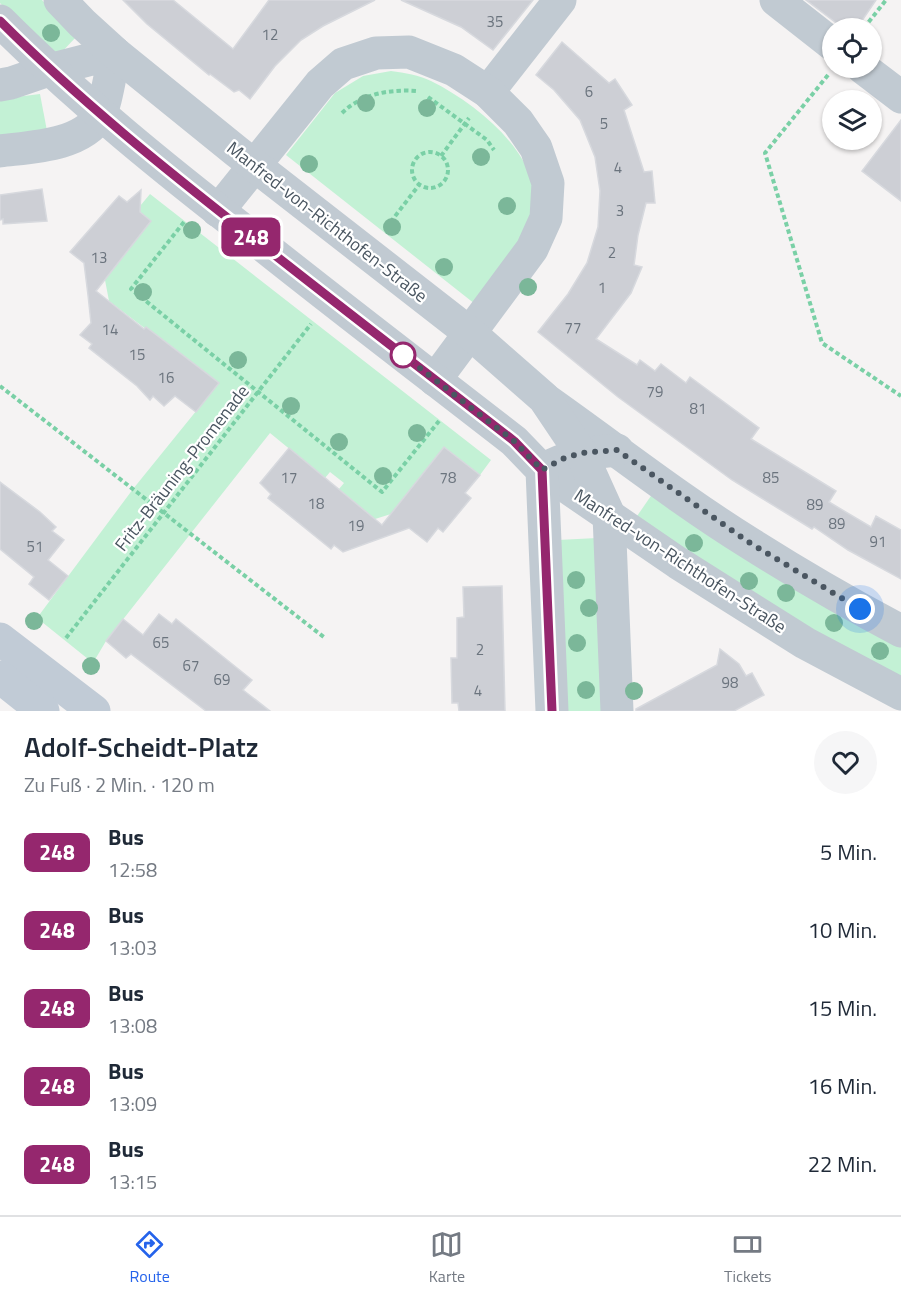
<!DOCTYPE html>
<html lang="de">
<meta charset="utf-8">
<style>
body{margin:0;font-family:"Titillium Web",sans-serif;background:#f6f6f7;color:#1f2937;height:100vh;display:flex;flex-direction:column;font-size:22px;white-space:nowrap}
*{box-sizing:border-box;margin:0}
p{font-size:20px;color:#747a83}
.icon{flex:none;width:33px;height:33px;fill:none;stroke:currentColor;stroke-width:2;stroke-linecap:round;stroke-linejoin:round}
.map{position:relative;height:711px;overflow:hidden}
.panel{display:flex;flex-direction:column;background:#fff;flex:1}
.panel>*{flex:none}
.badge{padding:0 12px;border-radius:9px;font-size:21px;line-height:39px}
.tools{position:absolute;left:822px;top:18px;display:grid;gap:12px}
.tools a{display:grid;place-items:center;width:60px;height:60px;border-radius:50%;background:#fff;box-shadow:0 2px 4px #0004;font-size:30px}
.you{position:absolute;width:30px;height:30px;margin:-15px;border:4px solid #fff;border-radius:50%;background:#1a73e8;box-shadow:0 0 0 9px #1a73e833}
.map>.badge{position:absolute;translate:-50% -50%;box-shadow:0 0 0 3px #fff}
.round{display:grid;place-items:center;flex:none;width:63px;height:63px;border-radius:32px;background:#f6f6f7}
.headline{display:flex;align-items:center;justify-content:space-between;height:102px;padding:0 24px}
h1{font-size:28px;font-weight:600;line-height:45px}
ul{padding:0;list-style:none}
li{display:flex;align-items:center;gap:18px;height:78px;padding:0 24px}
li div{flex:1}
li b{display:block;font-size:22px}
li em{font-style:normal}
li .badge{min-width:66px;font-weight:700;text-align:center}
.tabs{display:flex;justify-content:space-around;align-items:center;height:84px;border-top:2px solid #e0e1e3;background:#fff;font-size:16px;color:#747a83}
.tabs a{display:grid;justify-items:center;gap:3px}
.tabs .on{color:#2563eb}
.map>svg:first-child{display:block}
.green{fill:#c3f1d5}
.building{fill:#cdcfd5;stroke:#d7d9de;stroke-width:1.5}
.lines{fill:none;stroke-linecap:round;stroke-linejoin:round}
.path{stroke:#7ad0a6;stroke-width:4;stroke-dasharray:4.5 3;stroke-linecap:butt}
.minor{stroke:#c1cad2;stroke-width:33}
.tertiary{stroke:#c1cad2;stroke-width:33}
.secondary{stroke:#c1cbd6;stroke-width:33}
.tree{fill:#7bb799}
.line-casing{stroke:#fff;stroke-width:14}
.line{stroke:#95276e;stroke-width:9}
.walk{stroke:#4a5661;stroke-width:6;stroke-dasharray:0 10.8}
.stop-dot{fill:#fff;stroke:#95276e;stroke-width:3}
.labels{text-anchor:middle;stroke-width:4.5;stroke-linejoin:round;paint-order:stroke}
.number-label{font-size:15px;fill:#6b747e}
.street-label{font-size:18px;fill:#4a5661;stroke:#fff}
</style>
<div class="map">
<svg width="901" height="711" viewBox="0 0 901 711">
<rect width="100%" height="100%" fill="#f5f3f3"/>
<g class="green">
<path d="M0,0H42L76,37L59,55L10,14L0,3Z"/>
<path d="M391,71C405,73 419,75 431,81C469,100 510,132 528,170C534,182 534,203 531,216C525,243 491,280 475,304L286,155L335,93L363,76Z"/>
<path d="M40,94L47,131L0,137V99Z"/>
<path d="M150,194L491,460L480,475L444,447L391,514L375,519L339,489L344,483L330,472L325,478L270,433L106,641L93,663L37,618L133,489L218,384L109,301L105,280L151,221L140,212V206Z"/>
<path d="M653,493L901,644V680L811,633L635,519Z"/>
<path d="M597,538L603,711H564L558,540Z"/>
</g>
<g class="building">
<path d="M123,0H173L233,49L269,0H375L323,26L301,40L275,66L250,99L239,90L234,92L210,74L209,75L147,24Z"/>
<path d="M401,0H533L493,50L461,27Z"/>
<path d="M806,0H876L857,28H843Z"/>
<path d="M562,42L609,83L615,79L632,105L624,110L644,172L652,171L655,203H646L638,235L634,265L642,267L631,293L596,339L637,365L640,360L655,371L661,364L686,383L690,377L759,428L751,439L836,491L829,502L871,527L876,516L901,530V579L848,550L814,527L812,529L732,480L618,397L538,332L568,294L587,263L598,227L600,191L595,157L580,120L554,90L536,75Z"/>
<path d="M901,120V201L862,171Z"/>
<path d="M42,189L47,221L3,224V219L0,220V195Z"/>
<path d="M141,190L140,212L151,221L96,291L144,329L146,327L219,383L196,412L175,396L164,406L153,396L150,400L137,386L89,348L92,344L80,335L91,323L88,295L84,263L70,252L119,196L127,202Z"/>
<path d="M444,447L480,475L465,493L471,498L443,532L438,528L427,542L409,528L343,552L334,545L331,549L268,498L271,494L260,483L289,448L382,525Z"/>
<path d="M0,482L40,512L56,527L52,531L64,540L48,560L68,576L49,600L29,584L34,577L0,549Z"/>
<path d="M502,586L505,711H459L458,703H452L451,658H457V618L464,617L463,587Z"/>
<path d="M159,614L172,624L176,619L252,680L243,690L270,711H206L131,654L126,658L106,641L123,619L143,635Z"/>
<path d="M720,649L739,664L746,676L752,673L764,695L734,711H636V709L717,665Z"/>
</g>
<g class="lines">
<g class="path">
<path d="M864,28L886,0"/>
<path d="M828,75L765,153L822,343L901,396"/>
<path d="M428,97L487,140L494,150"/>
<path d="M342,113C361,94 390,89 416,91"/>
<circle cx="430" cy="170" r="18"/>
<path d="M441,156L469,118"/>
<path d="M184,222L131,289L382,492L439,421"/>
<path d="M386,228L419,185"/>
<path d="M0,386L325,638"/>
<path d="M66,638L311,324"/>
</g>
<g class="minor">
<path d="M776,0L832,44"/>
<path d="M863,68L901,97"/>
<path d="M0,85L11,83L49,70L115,53C111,68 106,106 99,117C80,146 31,147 0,151"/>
<path d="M488,92L560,0"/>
<path d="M218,211L320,84L343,64L376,53L409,52L454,70L488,92L518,122L536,148L548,183L546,218L532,249L435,380"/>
<path d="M546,400C614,448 680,500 751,544C800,575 850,604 901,631"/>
<path d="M617,450C585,453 570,455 542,470L678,563L805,643L901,694"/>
</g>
<g class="tertiary">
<path d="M60,0L82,23L115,53L236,151L471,334L544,398L581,453L609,515L617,711"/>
<path d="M0,21C80,101 167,171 256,240C341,308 428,374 514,441L542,470L552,711"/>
</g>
<g class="secondary">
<path d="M0,639L94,711"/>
<path d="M0,677L43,711"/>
</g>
</g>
<g class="tree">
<circle cx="51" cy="33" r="9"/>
<circle cx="366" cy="103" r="9"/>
<circle cx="427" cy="108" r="9"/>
<circle cx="481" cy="157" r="9"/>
<circle cx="309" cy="164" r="9"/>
<circle cx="507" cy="206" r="9"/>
<circle cx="392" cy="227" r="9"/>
<circle cx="192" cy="230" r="9"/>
<circle cx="444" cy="267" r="9"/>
<circle cx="528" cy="287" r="9"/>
<circle cx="143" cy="292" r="9"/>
<circle cx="238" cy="360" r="9"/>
<circle cx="291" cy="406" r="9"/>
<circle cx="417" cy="433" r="9"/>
<circle cx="339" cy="442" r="9"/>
<circle cx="383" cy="476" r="9"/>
<circle cx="694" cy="543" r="9"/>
<circle cx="576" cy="580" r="9"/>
<circle cx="749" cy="581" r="9"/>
<circle cx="786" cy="593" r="9"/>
<circle cx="589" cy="608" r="9"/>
<circle cx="34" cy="621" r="9"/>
<circle cx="834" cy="623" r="9"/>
<circle cx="577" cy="643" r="9"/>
<circle cx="880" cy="651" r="9"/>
<circle cx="91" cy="666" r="9"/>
<circle cx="586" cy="690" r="9"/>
<circle cx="634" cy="691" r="9"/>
</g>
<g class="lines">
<g class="line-casing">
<path id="line" d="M0,21C79,100 165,169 252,237C339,306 427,373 514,441L542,470L552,711"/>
</g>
<use href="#line" class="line"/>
<path class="walk" d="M403,355L514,441L542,470L562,459L581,453L617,450L750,543L860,609"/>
</g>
<circle class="stop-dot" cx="403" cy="355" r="12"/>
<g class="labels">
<g class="number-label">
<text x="495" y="27">35</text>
<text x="270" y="40">12</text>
<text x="589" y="97">6</text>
<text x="604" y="129">5</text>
<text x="618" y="173">4</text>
<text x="620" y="216">3</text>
<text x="612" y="258">2</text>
<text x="99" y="263">13</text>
<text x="602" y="293">1</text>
<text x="573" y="333">77</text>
<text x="110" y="335">14</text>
<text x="137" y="360">15</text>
<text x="166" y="383">16</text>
<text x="655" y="397">79</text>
<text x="698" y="414">81</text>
<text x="289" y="483">17</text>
<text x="448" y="483">78</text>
<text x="771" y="483">85</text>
<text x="316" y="509">18</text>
<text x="815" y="510">89</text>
<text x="837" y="529">89</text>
<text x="356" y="531">19</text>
<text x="878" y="547">91</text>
<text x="35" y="552">51</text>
<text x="161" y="648">65</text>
<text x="480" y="655">2</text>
<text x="191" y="671">67</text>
<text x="222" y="685">69</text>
<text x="730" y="688">98</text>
<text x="478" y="696">4</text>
</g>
<g class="street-label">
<text transform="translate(327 222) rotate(38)" y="6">Manfred-von-Richthofen-Straße</text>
<text transform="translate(182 468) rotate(-52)" y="6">Fritz-Bräuning-Promenade</text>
<text transform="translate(680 561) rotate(33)" y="6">Manfred-von-Richthofen-Straße</text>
</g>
</g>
</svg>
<div class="tools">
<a><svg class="icon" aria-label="locate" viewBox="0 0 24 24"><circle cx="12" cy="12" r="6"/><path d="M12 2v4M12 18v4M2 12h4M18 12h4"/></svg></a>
<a><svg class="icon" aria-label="layers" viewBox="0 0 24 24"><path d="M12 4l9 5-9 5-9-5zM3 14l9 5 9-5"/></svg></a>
</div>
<div class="you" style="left:860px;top:609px"></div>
<b class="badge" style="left:251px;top:237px;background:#95276e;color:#fff">248</b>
</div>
<section class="panel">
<div class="headline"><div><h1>Adolf-Scheidt-Platz</h1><p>Zu Fuß · 2 Min. · 120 m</p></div><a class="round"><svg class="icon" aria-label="heart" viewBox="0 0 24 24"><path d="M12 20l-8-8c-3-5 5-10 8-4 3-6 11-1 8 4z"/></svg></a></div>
<ul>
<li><span class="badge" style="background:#95276e;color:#fff">248</span><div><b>Bus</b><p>12:58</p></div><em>5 Min.</em></li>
<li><span class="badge" style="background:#95276e;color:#fff">248</span><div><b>Bus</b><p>13:03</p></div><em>10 Min.</em></li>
<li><span class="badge" style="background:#95276e;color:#fff">248</span><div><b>Bus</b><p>13:08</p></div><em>15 Min.</em></li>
<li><span class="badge" style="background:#95276e;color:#fff">248</span><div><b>Bus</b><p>13:09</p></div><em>16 Min.</em></li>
<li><span class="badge" style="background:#95276e;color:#fff">248</span><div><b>Bus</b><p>13:15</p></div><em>22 Min.</em></li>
</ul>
</section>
<nav class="tabs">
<a class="on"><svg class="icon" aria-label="directions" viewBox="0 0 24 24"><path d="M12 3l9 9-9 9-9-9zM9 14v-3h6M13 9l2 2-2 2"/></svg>Route</a>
<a><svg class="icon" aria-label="map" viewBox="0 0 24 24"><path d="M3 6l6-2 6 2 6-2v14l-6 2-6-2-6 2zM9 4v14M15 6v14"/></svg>Karte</a>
<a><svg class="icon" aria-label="tickets" viewBox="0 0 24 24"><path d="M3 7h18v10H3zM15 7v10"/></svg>Tickets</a>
</nav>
